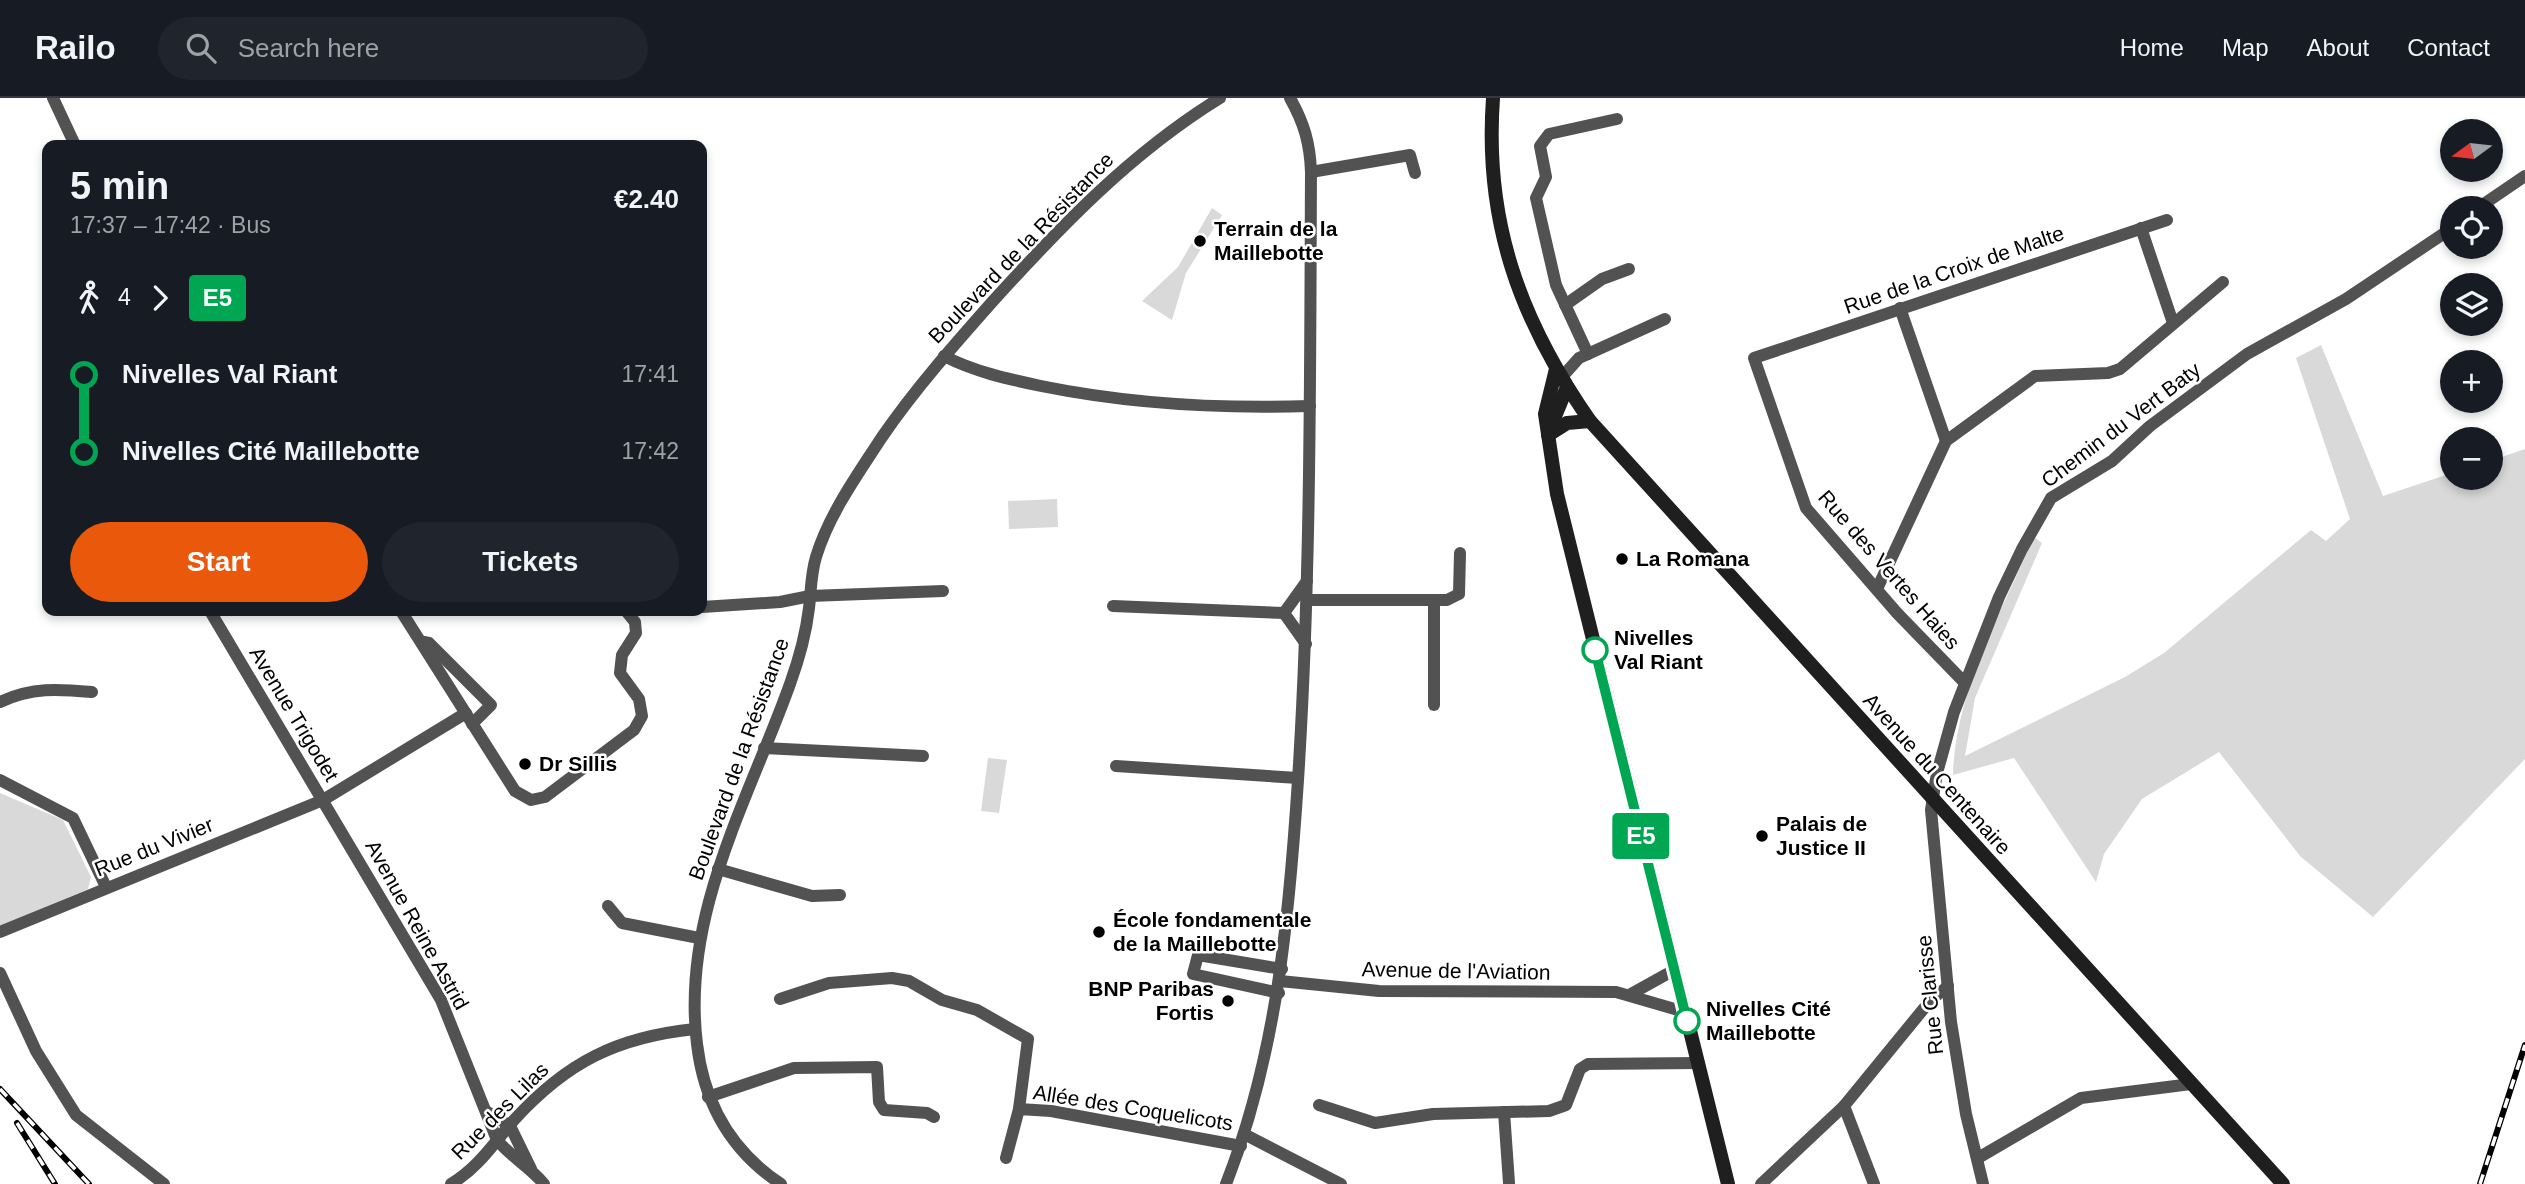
<!DOCTYPE html>
<meta charset="utf-8">
<style>
body{margin:0;font-family:Arial,sans-serif;background:#20242c;color:#f1f3f6;height:100vh;display:flex;flex-direction:column;font-size:26px;white-space:nowrap}
*{box-sizing:border-box;margin:0}
p{font-size:23px;color:#9ea1a6}
.icon{flex:none;width:38px;height:38px;fill:none;stroke:currentColor;stroke-width:2;stroke-linecap:round;stroke-linejoin:round}
.map{position:relative;flex:1;overflow:hidden}
.details{position:absolute;left:42px;top:42px;width:665px;height:476px;display:flex;flex-direction:column;background:#171b24;border-radius:14px;box-shadow:0 4px 10px #0003}
.details>*{flex:none}
.badge{padding:0 14px;border-radius:5px;font-size:24px;line-height:46px}
.needle{width:46px;rotate:255deg}
.fabs{position:absolute;left:2440px;top:21px;display:grid;gap:14px}
.fabs a{display:grid;place-items:center;width:63px;height:63px;border-radius:50%;background:#171b24;box-shadow:0 4px 10px #0003;font-size:35px}
.map>.badge{position:absolute;translate:-50% -50%;box-shadow:0 0 0 4px #fff}
.legs{display:flex;align-items:center;gap:10px;height:77px;padding:0 28px;font-size:23px}
.legs p{margin-inline-start:auto}
.head{display:flex;align-items:center;justify-content:space-between;height:119px;padding:0 28px}
h1{font-size:38px;font-weight:600;line-height:52px}
.action{display:flex;gap:14px;margin-top:auto;padding:14px 28px}
.action a{flex:1;height:80px;border-radius:42px;background:#ea580c;color:#fff;font-size:28px;font-weight:600;line-height:80px;text-align:center}
.action a+a{background:#20242c;color:#f1f3f6}
ul{padding:0 28px;list-style:none}
li{display:flex;align-items:center;gap:24px;height:77px;font-size:26px}
li i{display:grid;place-items:center;width:10px;height:100%;margin:0 9px;background:currentColor}
li i::after{content:'';width:18px;height:18px;margin:-9px;border:5px solid;border-radius:50%;background:#171b24}
li p{margin-inline-start:auto}
li:first-child i{background:linear-gradient(#0000 50%,currentColor 0)}
li:last-child i{background:linear-gradient(currentColor 50%,#0000 0)}
header{display:flex;align-items:center;gap:42px;box-sizing:border-box;height:98px;padding:0 35px;background:#171b24;border-bottom:2px solid #363941}
header strong{font-size:33px}
nav{display:flex;gap:38px;margin-inline-start:auto;font-size:24px}
.search{width:490px;height:63px;background:#20242c;display:flex;align-items:center;gap:18px;box-sizing:border-box;padding:0 24px;border-radius:38px;color:#9ea1a6;font-size:26px}
.map>svg:first-child{display:block}
.green{fill:#d9d9d9}
.lines{fill:none;stroke-linecap:round;stroke-linejoin:round}
.street{stroke:#525252;stroke-width:12}
.secondary{stroke:#1f1f1f;stroke-width:14}
.rail-casing{stroke:#000;stroke-width:6}
.rail{stroke:#fff;stroke-width:3.5;stroke-dasharray:10;stroke-linecap:butt}
.line-1-casing{stroke:#fff;stroke-width:16}
.line-1{stroke:#00a651;stroke-width:10}
.poi-dot{fill:#000;stroke:#fff;stroke-width:2.5}
.stop-1-dot{fill:#fff;stroke:#00a651;stroke-width:3.5}
.labels{text-anchor:middle;stroke-width:5;stroke-linejoin:round;paint-order:stroke}
.poi-label{font-size:21px;font-weight:bold;fill:#000;stroke:#fff;text-anchor:start}
.street-label{font-size:21px;fill:#000;stroke:#fff}
.stop-label{font-size:21px;font-weight:bold;fill:#000;stroke:#fff;text-anchor:start}
</style>
<header>
<strong>Railo</strong>
<div class="search"><svg class="icon" aria-label="search" viewBox="0 0 24 24"><circle cx="10" cy="10" r="6"/><path d="M15 15l6 6"/></svg>Search here</div>
<nav><a>Home</a><a>Map</a><a>About</a><a>Contact</a></nav>
</header>
<div class="map">
<svg width="2525" height="1086" viewBox="0 0 2525 1086">
<rect width="100%" height="100%" fill="#fff"/>
<g class="green">
<path d="M1212,110L1222,117L1186,175L1172,222L1142,203L1178,169Z"/>
<path d="M2321,247L2383,398L2452,375V380H2490V363L2525,351V661L2373,819L2300,758L2219,654L2142,701L2104,756L2096,784L2014,660L1953,677C1955,594 2002,513 2034,439L2042,445L1975,600L1965,658L2125,579L2164,555L2311,432L2326,443L2350,421L2296,260Z"/>
<path d="M1057,401L1058,429L1009,431L1008,403Z"/>
<path d="M988,660L1007,662L999,715L981,713Z"/>
<path d="M0,695L63,722L91,779L88,791L0,828Z"/>
</g>
<g class="lines">
<g class="street">
<path d="M53,0L75,47"/>
<path d="M1311,74L1410,57L1415,75"/>
<path d="M2478,110L2525,78"/>
<path d="M2141,130L2173,225"/>
<path d="M1565,207L1602,181L1629,171"/>
<path d="M1900,210L1946,343"/>
<path d="M1588,256L1556,187L1536,100L1546,79L1540,48L1549,36L1617,21"/>
<path d="M944,258C975,274 1008,281 1041,288C1130,306 1220,311 1310,308"/>
<path d="M1561,280L1579,260L1665,221"/>
<path d="M1877,491L1946,343L2035,278L2108,275L2120,271L2223,184"/>
<path d="M1307,502H1447L1459,496L1460,455"/>
<path d="M1113,508L1284,515"/>
<path d="M702,509L780,504L810,498L943,493"/>
<path d="M210,513L441,902L497,1042C511,1059 530,1069 544,1086"/>
<path d="M401,513L515,693L531,702L545,699L634,632L642,618L639,601L620,575L622,557L636,535L635,524L626,513"/>
<path d="M424,544L429,545L491,607L472,626"/>
<path d="M1306,546L1284,515L1307,483"/>
<path d="M1964,584L1897,515L1806,410L1754,260L2167,122"/>
<path d="M0,604C32,589 58,591 92,594"/>
<path d="M1434,607V504"/>
<path d="M764,650L923,658"/>
<path d="M1116,668L1298,680"/>
<path d="M0,682L73,720L106,789"/>
<path d="M718,771L812,798L840,797"/>
<path d="M608,808L622,825L699,840"/>
<path d="M0,834L323,702L466,615"/>
<path d="M0,875L36,953L76,1017L164,1086"/>
<path d="M1280,883L1379,893L1616,894L1685,914"/>
<path d="M1279,895L1193,876L1198,857L1282,871"/>
<path d="M1631,896L1676,871"/>
<path d="M780,901L829,885L892,880L909,883L942,902L977,912L1028,941L1019,1011"/>
<path d="M708,999L794,970L877,969L879,1004L884,1012L927,1015L934,1019"/>
<path d="M1319,1007L1375,1025L1433,1016L1549,1013L1566,1007L1580,971L1588,966L1697,965"/>
<path d="M1844,1008L1874,1086"/>
<path d="M486,1013L510,1028L531,1071"/>
<path d="M1504,1014L1509,1085"/>
<path d="M1244,1036L1341,1086"/>
<path d="M1006,1060L1019,1011L1051,1013L1241,1048"/>
<path d="M1978,1060L2081,1000L2191,986"/>
<path d="M451,1086C478,1070 494,1045 514,1022C567,964 617,939 695,931"/>
<path d="M781,1086C731,1053 704,1005 697,946C681,817 748,703 790,586C799,561 806,536 809,510C811,493 811,475 816,459C829,416 858,376 882,339C915,291 954,247 993,203C1062,127 1131,55 1220,0"/>
<path d="M1226,1086C1277,956 1289,820 1298,682C1311,479 1310,276 1311,74C1310,45 1304,25 1290,0"/>
<path d="M1761,1086L1844,1008L1930,903L1948,888"/>
<path d="M1983,1086L1966,1016L1951,924L1931,712L1937,675L1954,614L1999,499L2022,451L2051,400L2112,363L2150,328L2247,256L2346,201L2452,130"/>
</g>
<g class="secondary">
<path d="M1493,0C1484,124 1520,222 1590,323L2283,1086"/>
<path d="M1556,271L1545,316L1557,396L1728,1086"/>
<path d="M1549,333L1567,289"/>
<path d="M1548,337L1567,325L1590,323"/>
</g>
<g class="rail-casing">
<g id="rail">
<path d="M0,991L89,1086"/>
<path d="M17,1025L55,1086"/>
<path d="M2480,1086L2525,947"/>
</g>
</g>
<use href="#rail" class="rail"/>
</g>
<g class="lines">
<g class="line-1-casing">
<path id="line-1" d="M1595,552L1687,923"/>
</g>
<use href="#line-1" class="line-1"/>
</g>
<g class="poi-dot">
<circle cx="1200" cy="143" r="7"/>
<circle cx="1622" cy="461" r="7"/>
<circle cx="525" cy="666" r="7"/>
<circle cx="1762" cy="738" r="7"/>
<circle cx="1099" cy="834" r="7"/>
<circle cx="1228" cy="903" r="7"/>
</g>
<g class="stop-1-dot">
<circle cx="1595" cy="552" r="12"/>
<circle cx="1687" cy="923" r="12"/>
</g>
<g class="labels">
<g class="poi-label">
<text x="1214" y="138">Terrain de la<tspan x="1214" dy="24">Maillebotte</tspan></text>
<text x="1636" y="468">La Romana</text>
<text x="539" y="673">Dr Sillis</text>
<text x="1776" y="733">Palais de<tspan x="1776" dy="24">Justice II</tspan></text>
<text x="1113" y="829">École fondamentale<tspan x="1113" dy="24">de la Maillebotte</tspan></text>
<text x="1214" y="898" text-anchor="end">BNP Paribas<tspan x="1214" dy="24">Fortis</tspan></text>
</g>
<g class="street-label">
<text transform="translate(1021 150) rotate(-46)" y="7">Boulevard de la Résistance</text>
<text transform="translate(1954 172) rotate(-19)" y="7">Rue de la Croix de Malte</text>
<text transform="translate(2121 327) rotate(-37)" y="7">Chemin du Vert Baty</text>
<text transform="translate(1889 472) rotate(49)" y="7">Rue des Vertes Haies</text>
<text transform="translate(294 616) rotate(59)" y="7">Avenue Trigodet</text>
<text transform="translate(739 661) rotate(-70)" y="7">Boulevard de la Résistance</text>
<text transform="translate(1937 676) rotate(48)" y="7">Avenue du Centenaire</text>
<text transform="translate(154 749) rotate(-22)" y="7">Rue du Vivier</text>
<text transform="translate(417 827) rotate(61)" y="7">Avenue Reine Astrid</text>
<text transform="translate(1456 873) rotate(1)" y="7">Avenue de l'Aviation</text>
<text transform="translate(1930 897) rotate(-96)" y="7">Rue Clarisse</text>
<text transform="translate(1133 1010) rotate(9)" y="7">Allée des Coquelicots</text>
<text transform="translate(500 1013) rotate(-45)" y="7">Rue des Lilas</text>
</g>
<g class="stop-label">
<text x="1614" y="547">Nivelles<tspan x="1614" dy="24">Val Riant</tspan></text>
<text x="1706" y="918">Nivelles Cité<tspan x="1706" dy="24">Maillebotte</tspan></text>
</g>
</g>
</svg>
<div class="fabs">
<a><svg class="needle" viewBox="-14 -14 28 28"><path d="M0-13l5 13h-10z" fill="#e53935"/><path d="M0 13l5-13h-10z" fill="#9ea1a6"/></svg></a>
<a><svg class="icon" aria-label="locate" viewBox="0 0 24 24"><circle cx="12" cy="12" r="6"/><path d="M12 2v4M12 18v4M2 12h4M18 12h4"/></svg></a>
<a><svg class="icon" aria-label="layers" viewBox="0 0 24 24"><path d="M12 4l9 5-9 5-9-5zM3 14l9 5 9-5"/></svg></a>
<a>+</a>
<a>−</a>
</div>
<b class="badge" style="left:1641px;top:738px;background:#00a651;color:#fff">E5</b>
<section class="details">
<div class="head"><div><h1>5 min</h1><p>17:37 – 17:42 · Bus</p></div><b>€2.40</b></div>
<div class="legs"><svg class="icon" aria-label="walk" viewBox="0 0 24 24"><circle cx="13" cy="4" r="2"/><path d="M13 8l-2 6 4 7M11 14l-3 7M7 12l3-4h3l4 4"/></svg>4<svg class="icon" aria-label="forward" viewBox="0 0 24 24"><path d="M9 5l7 7-7 7"/></svg><b class="badge" style="background:#00a651;color:#fff">E5</b></div>
<ul>
<li><i style="color:#00a651"></i><b>Nivelles Val Riant</b><p>17:41</p></li>
<li><i style="color:#00a651"></i><b>Nivelles Cité Maillebotte</b><p>17:42</p></li>
</ul>
<div class="action"><a>Start</a><a>Tickets</a></div>
</section>
</div>
